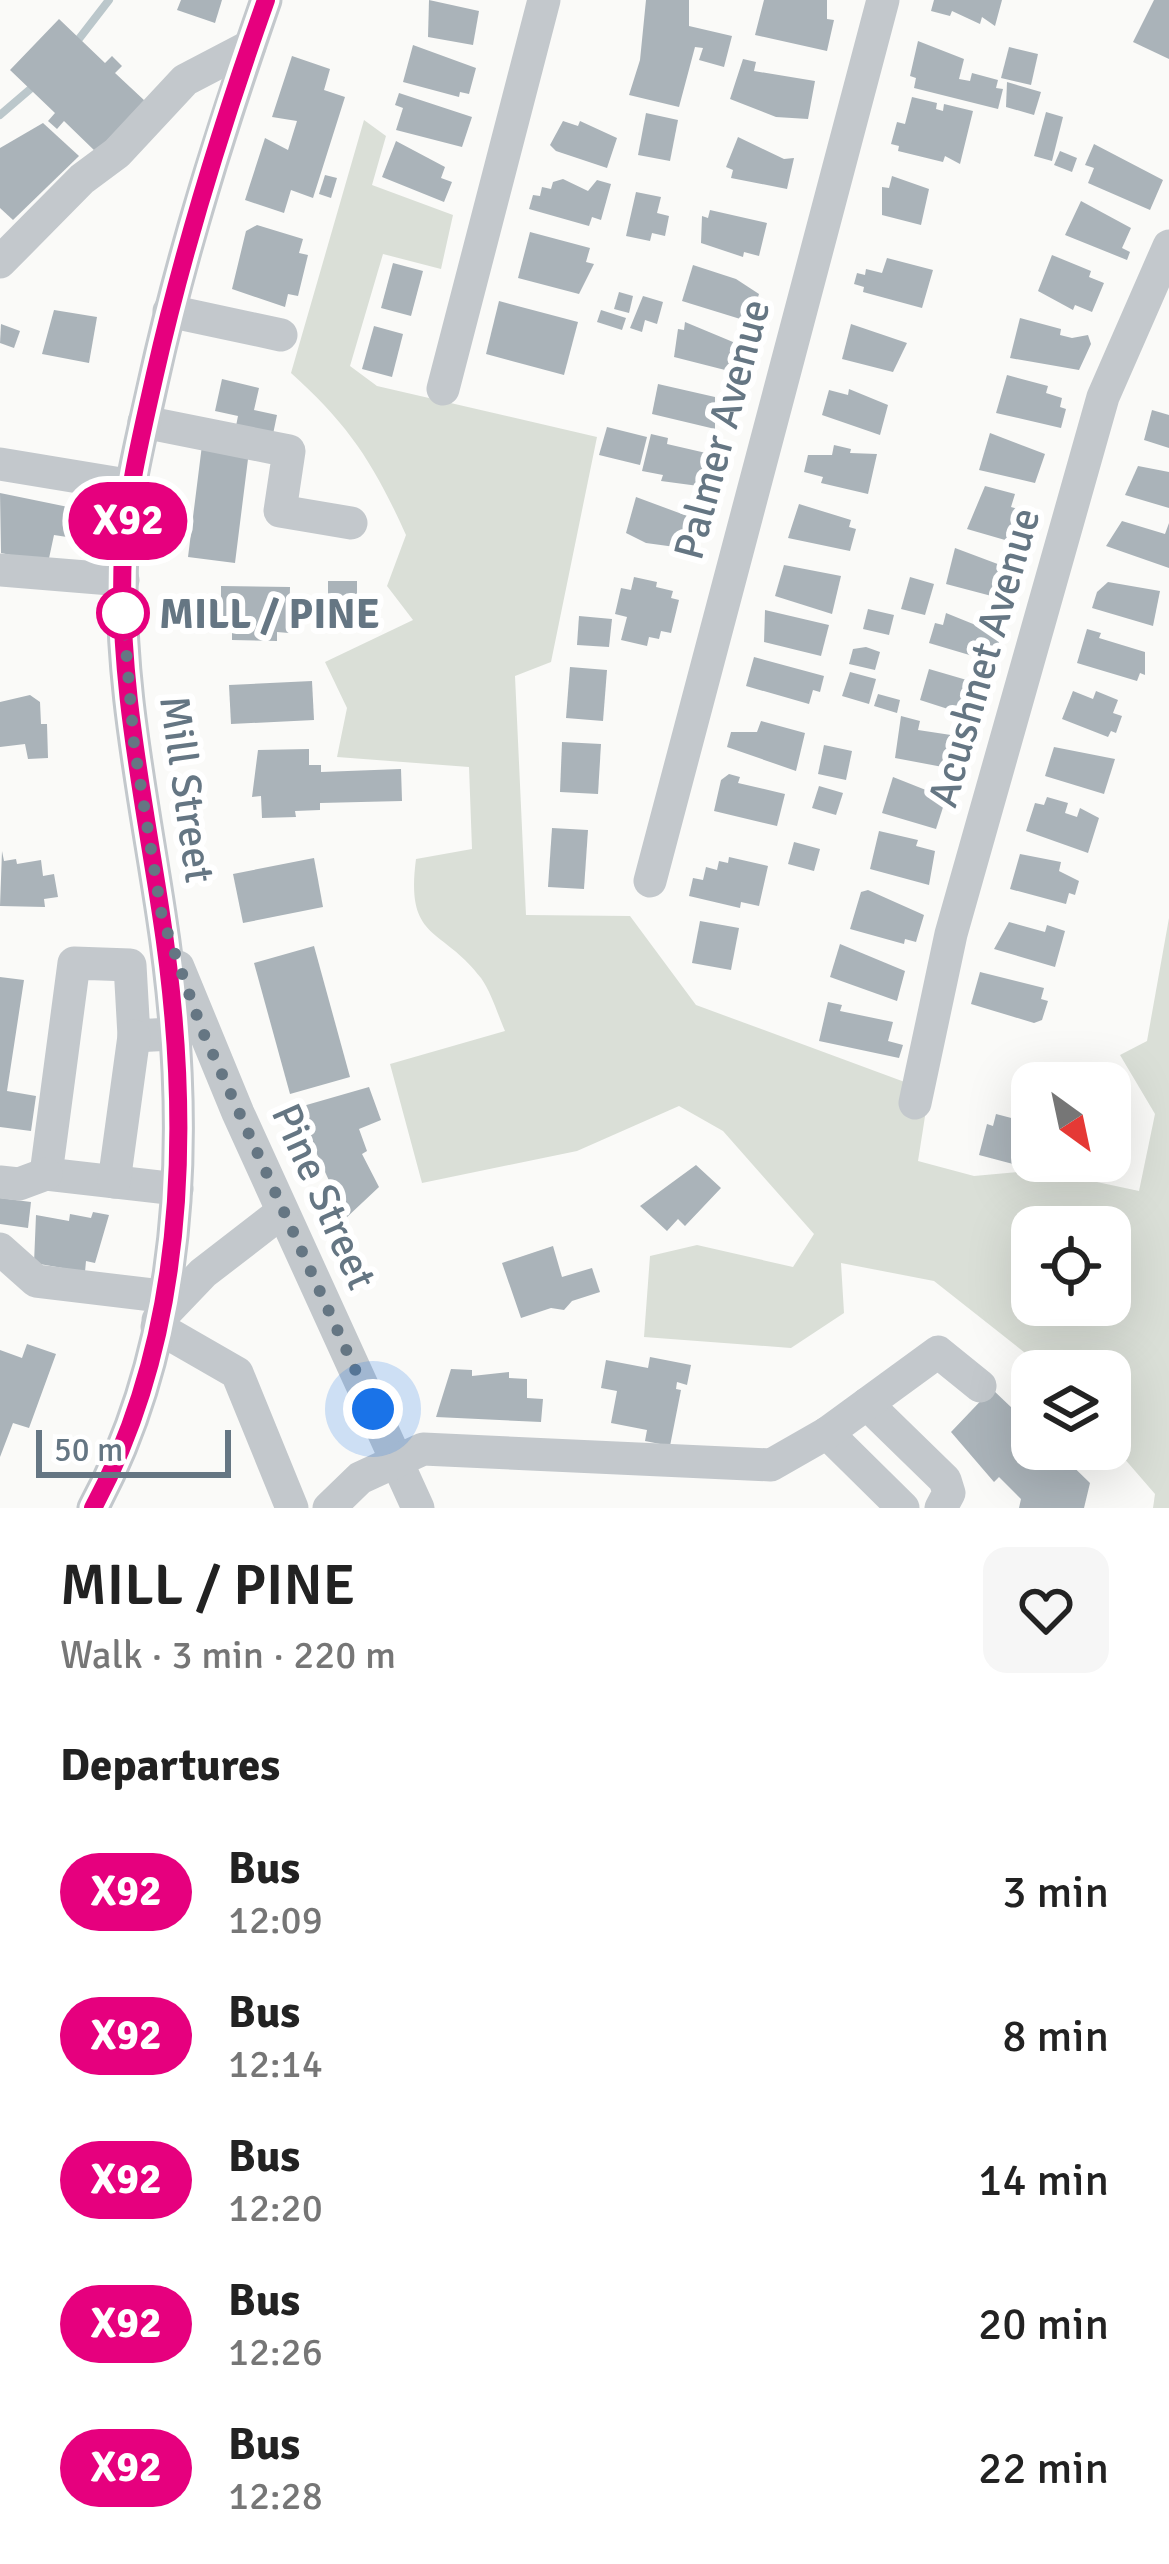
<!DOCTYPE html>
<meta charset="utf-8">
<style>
body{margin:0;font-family:Signika,sans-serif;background:#f6f6f6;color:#222;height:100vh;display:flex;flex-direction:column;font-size:45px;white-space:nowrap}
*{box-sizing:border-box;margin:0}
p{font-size:39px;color:#767676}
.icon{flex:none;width:66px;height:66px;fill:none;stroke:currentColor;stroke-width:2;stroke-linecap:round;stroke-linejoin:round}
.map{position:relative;height:1508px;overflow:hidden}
.side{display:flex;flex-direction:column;background:#fff;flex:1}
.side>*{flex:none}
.badge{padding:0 24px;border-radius:39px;font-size:42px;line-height:78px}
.needle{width:78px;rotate:147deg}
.controls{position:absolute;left:1011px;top:1062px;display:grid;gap:24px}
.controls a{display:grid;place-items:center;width:120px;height:120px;border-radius:24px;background:#fff;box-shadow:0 12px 48px #0002;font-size:60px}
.scale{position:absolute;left:36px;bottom:30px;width:195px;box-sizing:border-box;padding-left:12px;border:6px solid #657683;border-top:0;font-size:33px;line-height:42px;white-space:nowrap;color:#657683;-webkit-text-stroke:9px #fff;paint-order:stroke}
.you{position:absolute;width:60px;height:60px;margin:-30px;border:9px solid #fff;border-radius:50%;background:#1a73e8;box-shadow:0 0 0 18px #1a73e833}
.map>.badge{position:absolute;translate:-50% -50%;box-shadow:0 0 0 6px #fff}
h2{padding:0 60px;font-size:45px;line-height:108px}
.round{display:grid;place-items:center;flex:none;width:126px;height:126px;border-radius:24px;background:#f6f6f6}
.headline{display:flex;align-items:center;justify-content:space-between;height:204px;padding:0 60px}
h1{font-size:57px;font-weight:600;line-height:90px}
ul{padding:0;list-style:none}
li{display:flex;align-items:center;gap:36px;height:144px;padding:0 60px}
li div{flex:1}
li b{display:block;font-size:45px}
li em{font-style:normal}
li .badge{min-width:132px;font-weight:700;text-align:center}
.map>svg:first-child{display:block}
.green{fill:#dadfd7;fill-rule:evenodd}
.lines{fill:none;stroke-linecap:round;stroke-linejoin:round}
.stream{stroke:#bbc7cb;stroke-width:8}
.building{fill:#aab3b9}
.minor{stroke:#c3c8cc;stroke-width:33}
.line-casing{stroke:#fff;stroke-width:27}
.line{stroke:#e6007e;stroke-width:18}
.walk{stroke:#657683;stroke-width:12;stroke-dasharray:0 21.6}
.stop-dot{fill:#fff;stroke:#e6007e;stroke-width:6}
.labels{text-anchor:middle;stroke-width:12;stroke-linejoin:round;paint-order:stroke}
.street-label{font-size:42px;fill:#657683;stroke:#fff}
.stop-label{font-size:42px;font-weight:bold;fill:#657683;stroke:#fff;text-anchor:start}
</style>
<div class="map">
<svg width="1169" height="1508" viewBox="0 0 1169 1508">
<rect width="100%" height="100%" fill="#fafaf8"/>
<path class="green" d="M364,120L386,136L372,185L453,215L441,269L383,254L350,366L377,386L597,437L551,662L515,676L526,915L630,916L696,1005L929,1091L918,1161L974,1176L1041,1170L1139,1191L1155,1114L1120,1055L1147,1041L1169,918V1508H1153L1155,1494L1110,1442V1371H1048L934,1281L841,1263L844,1313L791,1348L644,1337L650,1256L697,1245L793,1267L814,1234L723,1131L679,1106L577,1151L422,1183L390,1064L505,1031C498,1015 491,992 481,978C442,926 405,942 416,859L472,849L469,767L337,757L347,708L325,662L413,620L387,586L406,535C374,464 349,425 291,373ZM1032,1227H1110V1305H1032Z"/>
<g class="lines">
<g class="stream">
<path d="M75,44L109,0"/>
<path d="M0,115L35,85"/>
</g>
</g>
<g class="building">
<path d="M181,0H222L215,23L177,10Z"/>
<path d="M429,0L479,11L473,45L428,37Z"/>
<path d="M646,0H689V26L732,36L724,67L699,60L703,48L695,47L679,107L629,95L640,60Z"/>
<path d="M764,0H827V19L834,20L827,51L755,35Z"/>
<path d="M934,0H1002L995,26L982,17L980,24L952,11L950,16L931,11Z"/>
<path d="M1154,0H1169V59L1133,42Z"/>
<path d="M59,19L105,63L112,56L122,66L115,73L145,101L96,152L64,121L57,129L48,121L55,113L10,70Z"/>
<path d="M918,41L964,59L959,79L970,81L972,73L998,80L996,88L1003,89L998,109L914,88L916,78L910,76Z"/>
<path d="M413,45L476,68L469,94L460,92L459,97L403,82Z"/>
<path d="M1009,47L1038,54L1031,85L1001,78Z"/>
<path d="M292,56L330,69L324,90L345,97L313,198L291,190L284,213L245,200L265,138L288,150L297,121L272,117Z"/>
<path d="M743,59L756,62L754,71L815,81L808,119L776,117L730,99Z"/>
<path d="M1007,82L1041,92L1034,115L1006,107Z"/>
<path d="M399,93L472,117L462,147L396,130L403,108L395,105Z"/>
<path d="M912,97L937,103L936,109L943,111L944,104L973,111L960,164L945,156L943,162L898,151L899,146L891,144L897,122L905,124Z"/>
<path d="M1046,112L1063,117L1052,161L1034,156Z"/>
<path d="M646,113L678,120L670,161L638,155Z"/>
<path d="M563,121L578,126L580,121L617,138L607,168L556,151L550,145Z"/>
<path d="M43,123L79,156L13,220L0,208V148Z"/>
<path d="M738,137L784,159L794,158L787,189L731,178L733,170L726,167Z"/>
<path d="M396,141L445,167L441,178L452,182L444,202L382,177Z"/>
<path d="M1094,144L1163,180L1150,210L1088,183L1094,168L1085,165Z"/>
<path d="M1060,151L1077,158L1072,172L1054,165Z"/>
<path d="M325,175L337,178L331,198L319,194Z"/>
<path d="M892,176L929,189L921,225L882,215V187L889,188Z"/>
<path d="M563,179L588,191L597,180L611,184L601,220L592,217L589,226L529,209L533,195L540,196L542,187L551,189L553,182Z"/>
<path d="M636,192L661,197L657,213L669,216L665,236L652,233L650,241L626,236Z"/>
<path d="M1081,201L1131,228L1122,248L1130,252L1127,260L1065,235Z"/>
<path d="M710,210L767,223L759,256L744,252L743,257L701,243L702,216L708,218Z"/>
<path d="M257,225L303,239L299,253L308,255L298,296L288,294L285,307L232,289L246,231Z"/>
<path d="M530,232L590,248L586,262L594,264L579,294L518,278Z"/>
<path d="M1052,255L1091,271L1089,277L1104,283L1092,312L1075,305L1073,310L1038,291Z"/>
<path d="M887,258L933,270L922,308L863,292L864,287L854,284L857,273L865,275L866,269L882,273Z"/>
<path d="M393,263L423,271L411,316L381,308Z"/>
<path d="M693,265L736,279L759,294L750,322L682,301Z"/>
<path d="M619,292L633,296L629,313L614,309Z"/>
<path d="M643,296L663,302L657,324L645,320L642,332L630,328Z"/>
<path d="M499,301L578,322L564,375L486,354Z"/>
<path d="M54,310L97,317L89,363L42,354Z"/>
<path d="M601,310L626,318L622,330L597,322Z"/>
<path d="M1020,318L1061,329L1060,335L1072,338L1088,335L1091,344L1079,370L1010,358Z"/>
<path d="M685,322L733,342L729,371L674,357L678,329L684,330Z"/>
<path d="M1,324L20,331L14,348L0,343Z"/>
<path d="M851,324L907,343L893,372L842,359Z"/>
<path d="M374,326L403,334L392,377L362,369Z"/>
<path d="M1007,375L1048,386L1046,393L1062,398L1060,407L1066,409L1061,428L996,413Z"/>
<path d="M222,379L259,388L254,410L277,415L272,439L235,431L238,416L215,411Z"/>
<path d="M658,384L715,397V429L652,414Z"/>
<path d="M849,389L888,405L880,435L822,415L829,390L848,395Z"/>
<path d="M1152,410L1169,415V448L1144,440Z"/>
<path d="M607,427L647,437L640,465L599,455Z"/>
<path d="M990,433L1045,454L1035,483L979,470Z"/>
<path d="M651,434L668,438L667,444L706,453L704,462L711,463L706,487L661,481L663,475L642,471Z"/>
<path d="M202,445L249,451L235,563L188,557Z"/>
<path d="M834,445L851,449L850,453L877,454L868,494L821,483L823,477L804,472L808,455H832Z"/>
<path d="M1138,466L1169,472V508L1125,495Z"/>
<path d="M985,486L1015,494L1011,507L1035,514L1026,546L967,529Z"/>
<path d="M0,493L73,508L67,537L54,535L48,563L1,553Z"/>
<path d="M636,497L690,517L688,523L697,526L690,549L646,543L626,533Z"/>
<path d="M799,504L851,520L849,527L856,529L850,551L788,538Z"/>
<path d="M1122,521L1165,534L1169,523V568L1106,546Z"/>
<path d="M955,548L1003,566L1008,563L1014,574L1003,599L946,584Z"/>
<path d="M784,565L841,576L832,614L775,596Z"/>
<path d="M634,577L657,582L656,587L673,591L671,598L679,600L671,633L661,631L659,639L649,637L647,646L621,640L627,617L615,614L621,588L631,590Z"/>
<path d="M910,577L934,584L925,615L901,609Z"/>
<path d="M328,581H357V604L328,605Z"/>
<path d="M1108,582L1160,591L1153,626L1092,608L1097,592Z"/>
<path d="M221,586L290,587L289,633L277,632V641L232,640V617H221Z"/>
<path d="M868,609L894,615L889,635L863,629Z"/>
<path d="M765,610L829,625L821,656L764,642Z"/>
<path d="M946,613L988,630L990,622L1004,626L993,662L929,643L935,623L943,625Z"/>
<path d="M579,616L612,619L609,647L577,645Z"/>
<path d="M1087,629L1101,633L1099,638L1145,652V675L1140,673L1137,681L1077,663Z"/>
<path d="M866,647L880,652L875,670L849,664L853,649Z"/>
<path d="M754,657L824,676L820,692L813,690L809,704L746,686Z"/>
<path d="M570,667L607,670L603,721L566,718Z"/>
<path d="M929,669L977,683L975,690L984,693L976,718L920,700Z"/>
<path d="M850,672L876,679L869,704L842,696Z"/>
<path d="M312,681L314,720L231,724L229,685Z"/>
<path d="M1073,691L1093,699L1096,691L1118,700L1113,713L1122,716L1116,733L1111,731L1108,737L1062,719Z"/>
<path d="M878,694L900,700L897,713L874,706Z"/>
<path d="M30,695L40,702L41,724H47L48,758L28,759L25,744L0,747V702Z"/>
<path d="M901,716L920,721L918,730L951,735L949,740L958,743L959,737L973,740L964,771L895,758Z"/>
<path d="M761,721L805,733L796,771L727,747L731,732H757Z"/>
<path d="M562,742L601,744L598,794L560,792Z"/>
<path d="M824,745L852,751L846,780L818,774Z"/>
<path d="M1054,747L1115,759L1104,794L1045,776Z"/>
<path d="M309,749V765H321V772L401,769L402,801L320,803V810L295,811L296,817L262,818L261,796L252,797L258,750Z"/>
<path d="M729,774L740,777L738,783L785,794L777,826L714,811L721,780Z"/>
<path d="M893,777L946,798L936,829L882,813Z"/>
<path d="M819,786L843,793L836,815L812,808Z"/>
<path d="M1047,797L1068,803L1065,813L1077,817L1080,808L1099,818L1088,853L1026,831L1035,803L1044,805Z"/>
<path d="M552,828L588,830L584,889L548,887Z"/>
<path d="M879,831L918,840L916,846L935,851L929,885L870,869Z"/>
<path d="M794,842L820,849L814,871L788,864Z"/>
<path d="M2,851L4,861L16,859L17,864L41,860L43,876L54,874L58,897L44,899L45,907L0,906Z"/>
<path d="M1020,854L1061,862L1059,871L1079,881L1075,895L1069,893L1066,904L1010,889Z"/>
<path d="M729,857L768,866L759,906L741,902L740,908L689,896L693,878L703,880L706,867L717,870L719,861L728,863Z"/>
<path d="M314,858L323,907L243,923L233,874Z"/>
<path d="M868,890L924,915L916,942L905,939L904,944L850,929L861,892Z"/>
<path d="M700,921L739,928L731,970L692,963Z"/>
<path d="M1009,922L1045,932L1047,925L1065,931L1055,967L994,949Z"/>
<path d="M840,944L905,971L897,1001L830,977Z"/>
<path d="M314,946L350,1077L290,1094L254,963Z"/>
<path d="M980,972L1044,988L1041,999L1048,1001L1042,1020L1034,1023L971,1004Z"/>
<path d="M0,977L24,980L7,1091L36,1096L31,1131L0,1127Z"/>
<path d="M828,1002L842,1005L840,1011L893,1022L888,1041L903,1045L899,1058L819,1041Z"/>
<path d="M369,1087L381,1120L359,1129L367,1151L362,1154L379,1187L346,1218L296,1108Z"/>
<path d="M996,1114L1019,1120L1013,1164L979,1155L987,1124L993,1126Z"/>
<path d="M696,1165L721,1188L685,1226L678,1219L667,1231L640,1206Z"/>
<path d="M0,1198L31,1202L28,1228L0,1224Z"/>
<path d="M93,1212L109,1215L95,1263L86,1261L85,1272L34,1263L36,1215L69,1221L70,1214L91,1218Z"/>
<path d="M553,1246L562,1277L592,1268L600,1292L572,1301L564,1310L551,1308L521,1318L502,1263Z"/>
<path d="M27,1344L56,1354L29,1428L13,1423L0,1457V1350L22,1358Z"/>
<path d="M650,1357L691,1365L687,1385L677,1382L676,1389L681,1390L670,1446L645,1441L647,1430L611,1423L617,1391L601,1388L606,1360L648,1368Z"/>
<path d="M451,1369L472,1370V1376L509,1372V1378L527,1379V1398L543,1399L541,1422L436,1417Z"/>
<path d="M992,1389L1032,1427V1449H1055L1090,1483L1084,1508H1019L1021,1499L999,1477L994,1482L951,1432Z"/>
</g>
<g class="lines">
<g class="minor">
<path d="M0,262L82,179L117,153L185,80L250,46"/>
<path d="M169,311L281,335"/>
<path d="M443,389L544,0"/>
<path d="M144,422L289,451L280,511L351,523"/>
<path d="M0,464L133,486"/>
<path d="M0,570L123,580"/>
<path d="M650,881L883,0"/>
<path d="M178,967L238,1113L418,1508"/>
<path d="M172,1034L134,1036L130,965L74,963L46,1174L177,1189"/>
<path d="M915,1103L951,934L1103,397L1169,246"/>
<path d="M0,1182L19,1184L46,1174"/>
<path d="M114,1182L134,1036"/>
<path d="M0,1249L36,1281L161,1296"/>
<path d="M158,1320L203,1273L282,1212"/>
<path d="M157,1327L237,1373L292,1508"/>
<path d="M867,1404L945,1480L949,1493L941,1508"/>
<path d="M827,1433L903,1508"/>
<path d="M93,1508C190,1329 191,1110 161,914C143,794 117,675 123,553C126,496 141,438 153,383C182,251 222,127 266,0"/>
<path d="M329,1508L360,1478L423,1449L771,1465L827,1433L938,1352L980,1386"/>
</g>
</g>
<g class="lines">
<g class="line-casing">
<path id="line" d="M93,1508C190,1329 191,1110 161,914C143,794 117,674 123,553C127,494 142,432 155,374C184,246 222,124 266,0"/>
</g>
<use href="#line" class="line"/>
<path class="walk" d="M123,613L134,744L162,917L202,1030L373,1409"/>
</g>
<circle class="stop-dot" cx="123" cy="613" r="24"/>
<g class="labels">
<g class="street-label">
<text transform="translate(721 429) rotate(-75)" y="15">Palmer Avenue</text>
<text transform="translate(983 657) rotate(-74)" y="15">Acushnet Avenue</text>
<text transform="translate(188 789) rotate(82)" y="15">Mill Street</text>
<text transform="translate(325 1196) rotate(66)" y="15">Pine Street</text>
</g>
<g class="stop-label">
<text x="159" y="628">MILL / PINE</text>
</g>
</g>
</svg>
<div class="controls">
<a><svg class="needle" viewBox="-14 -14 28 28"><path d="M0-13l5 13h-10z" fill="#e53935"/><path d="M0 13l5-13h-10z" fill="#767676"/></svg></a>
<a><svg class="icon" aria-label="locate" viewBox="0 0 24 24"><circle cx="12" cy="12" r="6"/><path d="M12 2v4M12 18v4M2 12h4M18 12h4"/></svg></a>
<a><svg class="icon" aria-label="layers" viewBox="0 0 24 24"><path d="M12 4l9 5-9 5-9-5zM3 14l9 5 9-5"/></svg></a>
</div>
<div class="scale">50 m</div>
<div class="you" style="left:373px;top:1409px"></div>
<b class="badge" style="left:128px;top:521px;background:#e6007e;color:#fff">X92</b>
</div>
<section class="side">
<div class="headline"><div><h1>MILL / PINE</h1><p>Walk · 3 min · 220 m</p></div><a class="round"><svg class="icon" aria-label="heart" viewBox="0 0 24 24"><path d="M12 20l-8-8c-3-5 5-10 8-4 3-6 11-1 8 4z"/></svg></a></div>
<h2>Departures</h2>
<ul>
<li><span class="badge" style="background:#e6007e;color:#fff">X92</span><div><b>Bus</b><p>12:09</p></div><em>3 min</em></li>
<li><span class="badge" style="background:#e6007e;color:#fff">X92</span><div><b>Bus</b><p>12:14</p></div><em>8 min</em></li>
<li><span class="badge" style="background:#e6007e;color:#fff">X92</span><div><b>Bus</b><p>12:20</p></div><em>14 min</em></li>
<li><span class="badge" style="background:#e6007e;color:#fff">X92</span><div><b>Bus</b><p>12:26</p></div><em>20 min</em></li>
<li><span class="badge" style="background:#e6007e;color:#fff">X92</span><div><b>Bus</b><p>12:28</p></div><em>22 min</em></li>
</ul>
</section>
